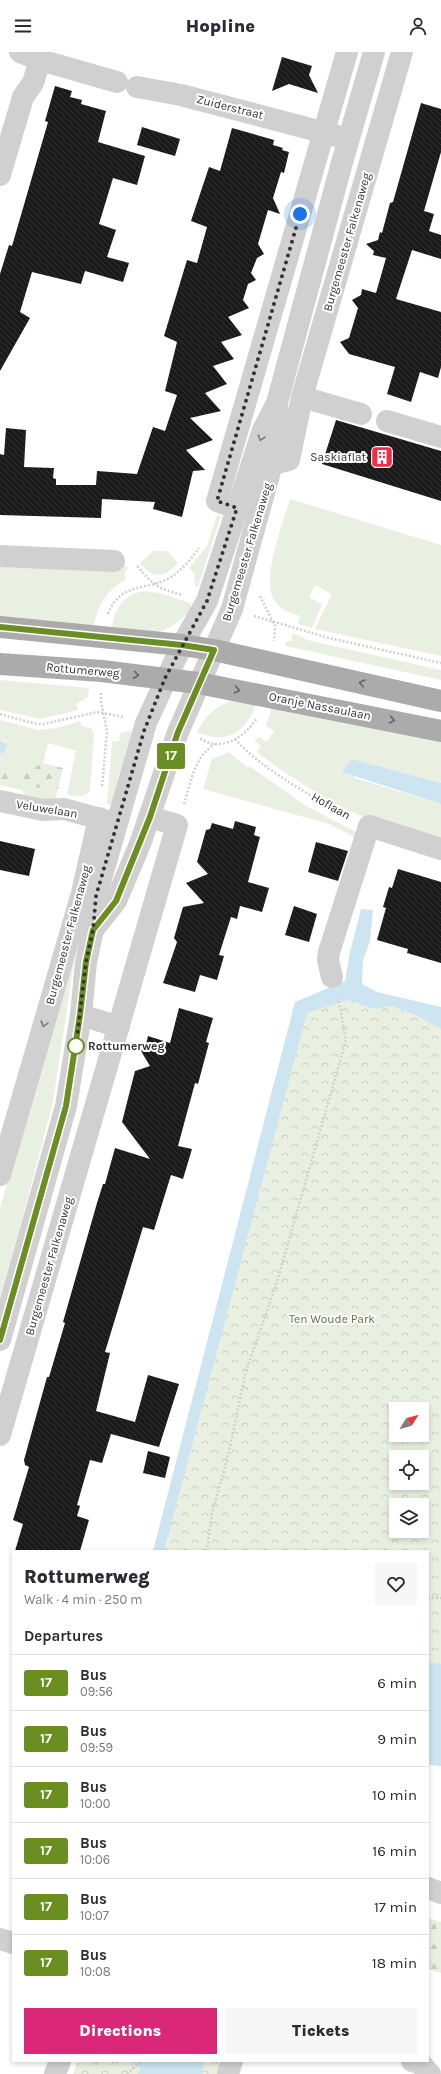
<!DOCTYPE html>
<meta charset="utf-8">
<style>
body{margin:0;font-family:Karla,sans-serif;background:#f7f7f7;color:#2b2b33;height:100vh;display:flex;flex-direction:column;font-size:15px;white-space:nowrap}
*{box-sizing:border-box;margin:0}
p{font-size:13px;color:#7c7c81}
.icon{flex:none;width:22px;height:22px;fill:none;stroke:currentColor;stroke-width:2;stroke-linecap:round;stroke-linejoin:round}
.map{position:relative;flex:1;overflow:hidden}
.side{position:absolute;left:12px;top:1498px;width:417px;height:512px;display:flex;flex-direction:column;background:#fff;border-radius:0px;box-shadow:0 2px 6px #0003}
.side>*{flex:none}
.badge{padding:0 8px;border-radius:3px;font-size:14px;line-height:26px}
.needle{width:26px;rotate:53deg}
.fabs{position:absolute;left:389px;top:1350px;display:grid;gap:8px}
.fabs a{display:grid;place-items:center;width:40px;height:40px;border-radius:0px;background:#fff;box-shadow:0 2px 6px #0003;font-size:20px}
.you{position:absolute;width:20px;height:20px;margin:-10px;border:3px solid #fff;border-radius:50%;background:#1a73e8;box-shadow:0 0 0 6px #1a73e833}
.map>.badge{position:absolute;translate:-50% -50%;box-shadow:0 0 0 2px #fff}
h2{padding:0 12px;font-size:15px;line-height:36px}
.round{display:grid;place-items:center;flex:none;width:42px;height:42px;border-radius:0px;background:#f7f7f7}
.overview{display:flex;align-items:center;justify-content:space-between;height:68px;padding:0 12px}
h1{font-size:19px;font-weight:800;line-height:30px}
.action{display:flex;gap:8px;margin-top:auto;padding:8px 12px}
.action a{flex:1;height:46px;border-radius:0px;background:#db2777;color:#fff;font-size:16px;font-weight:800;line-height:46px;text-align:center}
.action a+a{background:#f7f7f7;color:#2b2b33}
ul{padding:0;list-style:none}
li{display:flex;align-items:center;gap:12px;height:56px;padding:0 12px;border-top:1px solid #e1e1e2}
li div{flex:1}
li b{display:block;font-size:15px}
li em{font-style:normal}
li .badge{min-width:44px;font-weight:700;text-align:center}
header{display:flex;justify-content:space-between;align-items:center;height:52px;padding:0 12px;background:#fff;font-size:18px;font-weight:800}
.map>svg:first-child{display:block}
.grass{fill:#eaf0e1}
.forest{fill:url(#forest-firs)}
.park{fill:url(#park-crowns);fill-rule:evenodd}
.water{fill:#cce5f1}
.building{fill:url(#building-back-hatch)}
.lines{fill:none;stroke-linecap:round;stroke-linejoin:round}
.path{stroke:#d0d0d0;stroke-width:2.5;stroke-dasharray:2 2;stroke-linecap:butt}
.minor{stroke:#d0d0d0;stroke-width:22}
.major{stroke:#ababab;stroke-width:22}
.oneway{stroke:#7a7a7a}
.oneway2{stroke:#636363}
.line-casing{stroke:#fff;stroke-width:9}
.line{stroke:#6b8e23;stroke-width:6}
.walk{stroke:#333;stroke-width:4;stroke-dasharray:0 7.2}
.stop-dot{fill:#fff;stroke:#6b8e23;stroke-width:2}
.labels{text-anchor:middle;stroke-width:4;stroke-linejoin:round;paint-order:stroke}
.street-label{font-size:12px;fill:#333;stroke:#fff}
.poi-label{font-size:12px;fill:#333;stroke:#fff;text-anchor:end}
.stop-label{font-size:12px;font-weight:bold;fill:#333;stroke:#fff;text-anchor:start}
.park-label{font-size:12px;fill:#5a743b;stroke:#fff}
</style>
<header><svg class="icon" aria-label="menu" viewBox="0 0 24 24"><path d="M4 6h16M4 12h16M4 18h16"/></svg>Hopline<svg class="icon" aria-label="person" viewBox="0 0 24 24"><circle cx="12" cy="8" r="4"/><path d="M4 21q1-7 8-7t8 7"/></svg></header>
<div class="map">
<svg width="441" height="2022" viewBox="0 0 441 2022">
<defs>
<pattern id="forest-firs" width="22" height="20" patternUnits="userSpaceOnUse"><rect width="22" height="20" fill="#eaf0e1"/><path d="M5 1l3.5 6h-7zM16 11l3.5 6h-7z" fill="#c9cec2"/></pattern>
<pattern id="park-crowns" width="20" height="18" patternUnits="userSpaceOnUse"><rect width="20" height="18" fill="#eaf0e1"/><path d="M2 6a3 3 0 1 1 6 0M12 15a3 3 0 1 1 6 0" fill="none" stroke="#c9cec2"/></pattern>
<pattern id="building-back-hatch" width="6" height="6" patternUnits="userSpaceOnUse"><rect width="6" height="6" fill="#1a1a1a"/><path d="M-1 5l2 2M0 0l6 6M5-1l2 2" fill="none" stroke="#333"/></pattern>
</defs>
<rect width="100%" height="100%" fill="#fff"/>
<g class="grass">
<path d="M290,447L441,493V604L315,577L332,542L315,533L309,545L322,552L312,576L298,572L300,564C290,561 281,558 274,548C261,527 283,471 290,447Z"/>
<path d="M217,463L221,464L198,535L195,534L194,521L189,516L207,494Z"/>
<path d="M153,499H167L178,511C164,526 153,528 140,511Z"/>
<path d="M119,511L129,516L125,520V528C105,540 96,555 94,577L0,571V514Z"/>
<path d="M143,539L159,541L190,551L192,555C182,569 171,577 155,581L112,579C113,558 122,544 143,539Z"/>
<path d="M293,581L307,588L441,618V628L285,594L286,591L292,587Z"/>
<path d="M0,628L89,636L88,645L76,652L78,658L40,667L0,658Z"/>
<path d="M239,647L256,653C245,681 226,693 197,680C206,661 219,652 239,647Z"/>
<path d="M273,652L441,687V731L352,707L355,726L441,752V786C415,779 386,775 361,764C324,748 289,724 257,700L261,694L254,689L259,685L267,690L274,679L266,674Z"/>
<path d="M0,668L38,678L57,676L80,669L82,674L91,676L94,681L90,739C83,747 76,744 67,742L76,699L48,691L43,711C25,721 19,719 0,714V701L3,702L6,690L0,688Z"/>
<path d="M131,679L132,684L114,754L107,752L112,689H119L120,681Z"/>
<path d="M229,700L248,716L249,714L308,755L356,780L355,785L329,772L203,737L212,707Z"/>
<path d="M0,727L57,740L56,746L45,752L29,749L22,738L0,733Z"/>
<path d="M71,908L74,909L53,1050L0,1252V1156Z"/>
</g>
<g class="forest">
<path d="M43,711L63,716L57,740L0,727V714C19,719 25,721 43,711Z"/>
<path d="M428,1866L441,1870V1921L428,1917Z"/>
</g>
<g class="park">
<path d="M348,940L441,969V1659L428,1651V1499H158L300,958ZM396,1357H422V1383H396ZM396,1405H422V1431H396ZM396,1453H422V1479H396Z"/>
<path d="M78,2009H134L142,2017L137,2022H73Z"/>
<path d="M204,2009H224L219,2022H203Z"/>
</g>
<g class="water">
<path d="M0,688L7,692L3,702L0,701Z"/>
<path d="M352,707L441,731V752L342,720Z"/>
<path d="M361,857L373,858L370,889L363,908L362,932L377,940L441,955V977L414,962L392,954L375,957L348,948L307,961L164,1499H153L295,950L345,929L350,900Z"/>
<path d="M428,1610L441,1612V1714L428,1713Z"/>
<path d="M134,2009H204L203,2022H137L141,2017Z"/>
</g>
<g class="building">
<path d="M282,5L312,14L309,23L318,41L289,32L272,39Z"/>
<path d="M55,34L72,39L70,45L82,48L81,52L106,59L98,90L145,104L137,133L113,126L99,172L116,178L107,205L129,211L123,230L85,219L81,232L32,220L20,260L30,266L0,319V222L9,193L12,194L48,70L45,69Z"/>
<path d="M421,51L441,57V100L424,159L434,162L429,179L441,183V207L412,198L396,247L441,260V315L438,326L420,320L411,350L387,342L395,315L349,302L340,290L349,286L358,256L352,248L361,243L362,237L376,241L386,206L373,203L374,199L366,192L378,188L380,180L382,181L390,151L393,150Z"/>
<path d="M142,75L180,87L175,104L137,93Z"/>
<path d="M232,76L274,88L273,93L283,96L282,98L289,100L284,121L281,120L273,146L280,162L268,158L258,192L264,202L257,206L251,221L256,228L248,232L243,248L249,256L228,265L242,283L221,290L234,307L213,314L227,332L205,341L221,359L190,366L213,388L186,398L205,418L193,419L182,465L153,457L155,450L102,447L101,466L0,463V402L4,403L6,376L26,378L24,415L54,416L53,426L56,427V433H96L97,419L137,422L153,375L165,379L177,343L165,339L177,290L164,284L187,208L197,211L207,175L191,169L209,115L220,119Z"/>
<path d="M336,368L441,399V449L322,412Z"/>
<path d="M235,769L256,775L254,783L260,785L248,830L269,836L262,860L240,854L237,867L231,865L219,903L224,904L217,928L200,923L195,940L163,931L177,890L174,886L183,855L204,851L186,831L208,822L197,810L206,778L210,777L212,771L233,777Z"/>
<path d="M0,789L35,797L29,824L0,818Z"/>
<path d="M316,790L348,799L338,829L308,820Z"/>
<path d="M398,817L441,830V911L407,901L408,897L377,888L386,856L383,855L389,835L392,836Z"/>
<path d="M294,854L317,862L309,890L285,883Z"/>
<path d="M179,956L213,966L206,990L209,991L198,1032L195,1031L178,1094L192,1097L183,1127L171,1123L154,1178L143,1175L105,1300L110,1301L96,1359L135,1370L148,1323L179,1332L159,1395L111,1382L102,1411L90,1408L77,1453L80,1454L77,1464L89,1468L80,1499H15L23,1472L13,1468L29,1415L25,1413L24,1408L47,1325H49L65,1271L63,1270L97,1151L103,1132H105L115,1096L150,1107L122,1070L135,1019L150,1014L138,994L146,992L148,984L170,991Z"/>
<path d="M148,1399L170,1405L165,1426L143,1421Z"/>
</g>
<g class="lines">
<g class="path">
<path d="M137,514C156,535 156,536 183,543"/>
<path d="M260,544L275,574L274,589"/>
<path d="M108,562C120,529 149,539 171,525C182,518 192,506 199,496"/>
<path d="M254,564L329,586L441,611"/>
<path d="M101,641V650L107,679L102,735"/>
<path d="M0,662L36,672H44L97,660L124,665"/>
<path d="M200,687C205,689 211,692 215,692C233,693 248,680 257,666"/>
<path d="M235,687C261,717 313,745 348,764"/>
<path d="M184,752C191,730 194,705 215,692"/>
<path d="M207,1499L212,1461L229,1400L245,1322L277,1230L346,988L338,946"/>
<path d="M428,1546H441"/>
<path d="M127,2022L141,2009"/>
</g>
<g class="minor">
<path d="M20,0L40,8L117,30"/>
<path d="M137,35L181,43L337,84"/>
<path d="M0,123L23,45L33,31L40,8"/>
<path d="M302,345L361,362"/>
<path d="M387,369L441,385"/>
<path d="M272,412L289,408L302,345L402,0"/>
<path d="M237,456L217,449L347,0"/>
<path d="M0,504L114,509"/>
<path d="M0,749L43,758L64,757L112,770"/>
<path d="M93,878L116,849L140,792L178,680L232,557L272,412L279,382L277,352"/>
<path d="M332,925L328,908L329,900L369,774L441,797"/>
<path d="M81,963L119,975"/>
<path d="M0,1123L82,841L99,766"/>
<path d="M0,1288L66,1054L81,963L86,910L93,878L96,844L146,671L182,593L207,549L263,378L277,351L341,114L374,0"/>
<path d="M0,1383L177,773L150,765"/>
<path d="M428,1836L441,1841"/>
<path d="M0,1887L13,1891"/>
<path d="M412,2009L420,2011L430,2022"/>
<path d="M55,2022L60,2009"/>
<path d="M228,2022L232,2009"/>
</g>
<g class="major">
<path d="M0,575L182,593L214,598L441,649"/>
<path d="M0,612L102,619L198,631L441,679"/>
</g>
</g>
<defs><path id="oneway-chevron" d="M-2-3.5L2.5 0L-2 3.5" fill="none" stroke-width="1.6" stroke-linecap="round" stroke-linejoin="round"/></defs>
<g class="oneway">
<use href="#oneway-chevron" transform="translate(261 386) rotate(109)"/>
<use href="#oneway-chevron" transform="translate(44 972) rotate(106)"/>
</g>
<g class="oneway2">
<use href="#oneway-chevron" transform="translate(136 623) rotate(7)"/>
<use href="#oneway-chevron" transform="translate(362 631) rotate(-167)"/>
<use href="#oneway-chevron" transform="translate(237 638) rotate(11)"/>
<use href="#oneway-chevron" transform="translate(392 668) rotate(12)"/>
</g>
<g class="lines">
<g class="line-casing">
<path id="line" d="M0,575L182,593L214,598L178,680L150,765L116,849L93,878L86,910L80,963L66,1054L0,1288"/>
</g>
<use href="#line" class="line"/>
<path class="walk" d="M76,994L86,910L93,878L96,844L144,679L165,626L207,549L237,456L217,449L300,162"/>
</g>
<defs>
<g id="building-square" transform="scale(1.15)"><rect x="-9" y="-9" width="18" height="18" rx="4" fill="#f42a48" stroke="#fff"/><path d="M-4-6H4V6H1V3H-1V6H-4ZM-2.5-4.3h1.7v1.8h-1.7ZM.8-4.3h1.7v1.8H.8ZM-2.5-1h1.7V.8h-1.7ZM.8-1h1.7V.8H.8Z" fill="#fff"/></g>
</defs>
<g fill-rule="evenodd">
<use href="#building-square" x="382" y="405"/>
</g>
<circle class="stop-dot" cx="76" cy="994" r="8"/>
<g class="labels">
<g class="street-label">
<text transform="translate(230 55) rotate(14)" y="4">Zuiderstraat</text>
<text transform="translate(347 190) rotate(-74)" y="4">Burgemeester Falkenaweg</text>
<text transform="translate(247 500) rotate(-73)" y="4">Burgemeester Falkenaweg</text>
<text transform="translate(83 618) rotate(5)" y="4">Rottumerweg</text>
<text transform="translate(320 654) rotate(11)" y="4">Oranje Nassaulaan</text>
<text transform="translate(331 754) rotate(29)" y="4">Hoflaan</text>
<text transform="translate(47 757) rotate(9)" y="4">Veluwelaan</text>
<text transform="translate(68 883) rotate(-75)" y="4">Burgemeester Falkenaweg</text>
<text transform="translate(49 1214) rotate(-74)" y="4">Burgemeester Falkenaweg</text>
</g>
<g class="poi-label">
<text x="366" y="409">Saskiaflat</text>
</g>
<g class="stop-label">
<text x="88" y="998">Rottumerweg</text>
</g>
<g class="park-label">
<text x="332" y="1271">Ten Woude Park</text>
</g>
</g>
</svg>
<div class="fabs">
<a><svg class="needle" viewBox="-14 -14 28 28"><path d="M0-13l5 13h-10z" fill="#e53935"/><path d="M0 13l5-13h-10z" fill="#7c7c81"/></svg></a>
<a><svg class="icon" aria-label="locate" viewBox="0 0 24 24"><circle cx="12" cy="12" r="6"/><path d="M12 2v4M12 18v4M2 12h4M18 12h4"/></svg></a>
<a><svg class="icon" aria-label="layers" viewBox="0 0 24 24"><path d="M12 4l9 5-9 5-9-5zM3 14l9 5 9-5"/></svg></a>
</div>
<div class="you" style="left:300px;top:162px"></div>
<b class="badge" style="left:171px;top:704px;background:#6b8e23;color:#fff">17</b>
<section class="side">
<div class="overview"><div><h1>Rottumerweg</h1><p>Walk · 4 min · 250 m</p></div><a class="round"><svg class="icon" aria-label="heart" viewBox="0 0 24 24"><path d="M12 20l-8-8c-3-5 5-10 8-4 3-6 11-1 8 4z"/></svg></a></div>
<h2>Departures</h2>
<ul>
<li><span class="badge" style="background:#6b8e23;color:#fff">17</span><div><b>Bus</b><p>09:56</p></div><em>6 min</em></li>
<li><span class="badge" style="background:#6b8e23;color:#fff">17</span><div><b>Bus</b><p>09:59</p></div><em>9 min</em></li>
<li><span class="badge" style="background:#6b8e23;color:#fff">17</span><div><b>Bus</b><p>10:00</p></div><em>10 min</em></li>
<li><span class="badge" style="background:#6b8e23;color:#fff">17</span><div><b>Bus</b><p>10:06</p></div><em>16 min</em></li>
<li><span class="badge" style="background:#6b8e23;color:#fff">17</span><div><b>Bus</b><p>10:07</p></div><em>17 min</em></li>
<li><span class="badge" style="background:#6b8e23;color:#fff">17</span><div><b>Bus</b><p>10:08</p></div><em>18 min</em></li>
</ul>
<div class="action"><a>Directions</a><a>Tickets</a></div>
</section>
</div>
